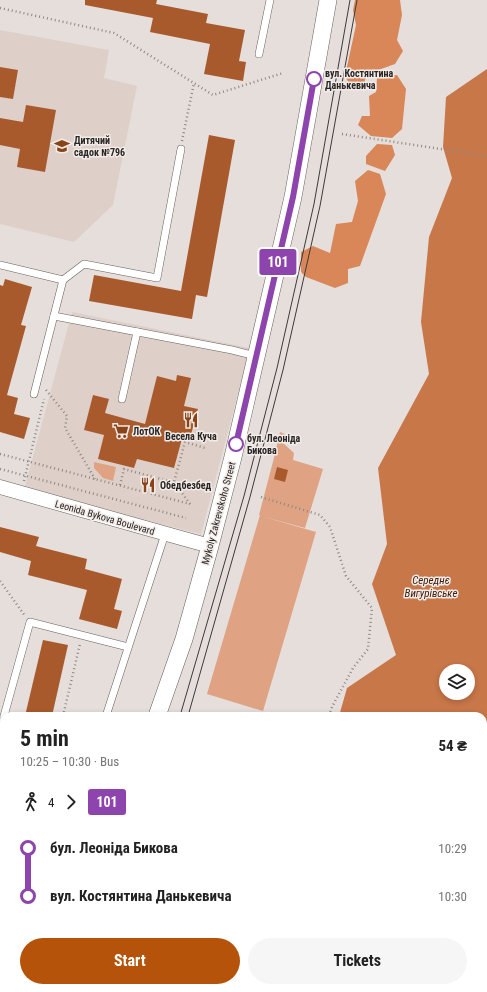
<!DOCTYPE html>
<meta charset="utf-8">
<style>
body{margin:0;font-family:"Roboto Condensed",sans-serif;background:#f6f6f6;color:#222;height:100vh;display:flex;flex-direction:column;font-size:15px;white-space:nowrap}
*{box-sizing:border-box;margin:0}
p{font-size:13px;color:#767676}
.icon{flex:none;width:22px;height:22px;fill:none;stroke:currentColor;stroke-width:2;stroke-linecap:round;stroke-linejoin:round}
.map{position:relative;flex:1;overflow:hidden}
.panel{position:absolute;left:0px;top:712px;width:487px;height:280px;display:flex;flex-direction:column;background:#fff;border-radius:12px 12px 0 0;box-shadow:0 2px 6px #0003}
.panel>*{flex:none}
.badge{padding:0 8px;border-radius:3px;font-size:14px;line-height:26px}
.controls{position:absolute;left:439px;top:664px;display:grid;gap:8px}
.controls a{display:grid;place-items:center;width:36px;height:36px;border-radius:50%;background:#fff;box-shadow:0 2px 6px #0003;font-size:20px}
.map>.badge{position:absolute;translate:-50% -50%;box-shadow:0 0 0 2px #fff}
.legs{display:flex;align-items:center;gap:6px;height:44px;padding:0 20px;font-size:13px}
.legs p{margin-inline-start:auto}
.overview{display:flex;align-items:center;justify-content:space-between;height:68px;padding:0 20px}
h1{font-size:22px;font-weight:700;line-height:30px}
.button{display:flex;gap:8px;margin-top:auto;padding:8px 20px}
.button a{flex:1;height:46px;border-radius:24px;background:#b45309;color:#fff;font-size:16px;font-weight:700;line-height:46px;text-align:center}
.button a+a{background:#f6f6f6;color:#222}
ul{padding:0 20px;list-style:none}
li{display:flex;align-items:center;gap:14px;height:48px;font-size:15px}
li i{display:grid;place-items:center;width:6px;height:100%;margin:0 5px;background:currentColor}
li i::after{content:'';width:10px;height:10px;margin:-5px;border:3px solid;border-radius:50%;background:#fff}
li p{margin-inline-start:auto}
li:first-child i{background:linear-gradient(#0000 50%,currentColor 0)}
li:last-child i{background:linear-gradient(currentColor 50%,#0000 0)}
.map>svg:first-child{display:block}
.built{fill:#ded0c9}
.green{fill:#dfa283}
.forest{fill:#d98658}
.water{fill:#c87749;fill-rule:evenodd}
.building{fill:#a95a2c}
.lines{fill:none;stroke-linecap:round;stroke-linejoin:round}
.service-casing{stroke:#66605d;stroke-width:8}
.minor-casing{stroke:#66605d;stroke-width:15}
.tertiary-casing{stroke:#66605d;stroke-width:18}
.path{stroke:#8c8885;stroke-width:2.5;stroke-dasharray:1 3;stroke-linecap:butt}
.service{stroke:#fff;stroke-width:7}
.minor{stroke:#fff;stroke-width:14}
.tertiary{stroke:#fff;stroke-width:17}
.tram{stroke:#3c3a38;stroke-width:1}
.line-1-casing{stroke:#fff;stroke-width:9}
.line-1{stroke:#8e44ad;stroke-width:6}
.stop-1-dot{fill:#fff;stroke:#8e44ad;stroke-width:2}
.labels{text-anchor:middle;stroke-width:3;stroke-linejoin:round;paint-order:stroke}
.stop-label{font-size:10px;font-weight:bold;fill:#282624;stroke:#f2ebe8;text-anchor:start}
.poi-label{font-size:10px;font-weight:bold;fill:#282624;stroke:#f2ebe8;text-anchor:start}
.street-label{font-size:10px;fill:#282624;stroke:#f2ebe8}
.water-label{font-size:11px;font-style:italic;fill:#41200d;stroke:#f2ebe8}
</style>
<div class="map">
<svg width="487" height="992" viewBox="0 0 487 992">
<rect width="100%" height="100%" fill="#e5dedb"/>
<g class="built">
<path d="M0,30L109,50L104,78L137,86L113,205L74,242L0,224Z"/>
<path d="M72,312L250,348L201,534L24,490Z"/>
</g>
<g class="green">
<path d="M280,432L285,434L283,443L294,453L293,460L323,469L305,528L261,516L316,532L263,711L207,694L260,515H259L275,454Z"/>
<path d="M94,462L116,467L113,481L103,478L94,468Z"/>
</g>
<g class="forest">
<path d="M355,0H400L402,15L397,40L403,51L395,64L367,74L362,89H352L345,76L356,25L353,10Z"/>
<path d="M397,75L406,89L402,129L392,138L371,136L358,125L362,116H370L369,96L376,92L377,78Z"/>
<path d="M377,144L392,145L395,155L385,171L366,164V156Z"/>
<path d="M368,170L380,174L386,194L360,266L348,269V283L335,288L306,277L301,272V252L313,246L330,253L336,224L352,222L358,201L355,181Z"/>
<path d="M112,988H164L163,992H111Z"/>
<path d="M247,988H289L288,992H245Z"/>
</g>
<path class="water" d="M487,69V992H293V988H483V716H339L347,688L396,655L372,584L387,544L378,468L429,374L421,322L429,237L452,178L443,147L446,97ZM446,671H468V693H446Z"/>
<g class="building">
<path d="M85,0H157L156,4L208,14L206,23L245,30L239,61L246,62L243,81L204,74L210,44L150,32L153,18L85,5Z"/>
<path d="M0,67L18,70L13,99L0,97Z"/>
<path d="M26,105L56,110L45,172L17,167L20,149L0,145V118L23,122Z"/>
<path d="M209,135L235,140L207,297L196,295L192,319L89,301L94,275L181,291Z"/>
<path d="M5,279L32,287L21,325L26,326L7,395L18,398L14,414L30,418L24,439L0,432V285L3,286Z"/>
<path d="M177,375L191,378L184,406L198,409L190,438L183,435L174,468L137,459L134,468L98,459L104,435L84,430L93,395L109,399L105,413L145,424L157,376L176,381Z"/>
<path d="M277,467L288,470L285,482L274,479Z"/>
<path d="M0,527L39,537L36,546L87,559L85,569L122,579L114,609L122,611L117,629L79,619L87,590L28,575L31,561L0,552Z"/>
<path d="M43,640L68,645L52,716H25Z"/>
</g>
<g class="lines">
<g class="service-casing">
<g id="service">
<path d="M259,54L270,0"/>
<path d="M0,265L63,280"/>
<path d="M54,316L232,350L256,356"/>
<path d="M34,394L63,280L84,264L157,278L181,149"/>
<path d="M122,399L137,332"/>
<path d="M4,716L30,622L128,647"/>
<path d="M106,716L165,534"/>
<path d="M0,724L3,722L4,717"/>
<path d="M0,977L4,966"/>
</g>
</g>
<g class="minor-casing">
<path id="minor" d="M0,487L181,538L210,546"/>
</g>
<g class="tertiary-casing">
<g id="tertiary">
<path d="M157,716L184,639L210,546L233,457L293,197L328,0"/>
<path d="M67,992L68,988"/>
</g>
</g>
<g class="path">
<path d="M0,8L114,33L213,95L283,73"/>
<path d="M342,134L487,156"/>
<path d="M182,141L194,83"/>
<path d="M46,390L67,416L65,428L95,479"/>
<path d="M0,454L190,504"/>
<path d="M0,469L186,518"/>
<path d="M24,481L44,399"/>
<path d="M120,485L124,469L194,488"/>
<path d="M261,497L320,515L330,527L346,576L372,608L368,649L353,668L332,707L329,716"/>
<path d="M190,504L174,482L185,442L205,448"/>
<path d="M0,581L25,616"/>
<path d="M63,716L80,644"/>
<path d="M0,796L4,794"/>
<path d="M0,951L4,953"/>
<path d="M284,988L286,992"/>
</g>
<use href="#service" class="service"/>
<use href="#minor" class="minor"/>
<use href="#tertiary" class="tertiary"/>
<g class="tram">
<path d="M180,716L244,496L277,368L314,204L350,0"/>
<path d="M188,716L250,497L283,370L320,206L357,0"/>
<path d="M87,992L89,988"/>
<path d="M95,992L96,988"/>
</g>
</g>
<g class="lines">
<g class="line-1-casing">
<path id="line-1" d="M236,444L293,197L314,79"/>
</g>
<use href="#line-1" class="line-1"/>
</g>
<defs>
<g id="school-bare" transform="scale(1.2)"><path d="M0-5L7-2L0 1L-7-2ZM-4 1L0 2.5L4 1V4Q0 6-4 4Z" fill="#884319" stroke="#f2ebe8" stroke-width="2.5" paint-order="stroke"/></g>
<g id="restaurant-bare" transform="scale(1.2)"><path d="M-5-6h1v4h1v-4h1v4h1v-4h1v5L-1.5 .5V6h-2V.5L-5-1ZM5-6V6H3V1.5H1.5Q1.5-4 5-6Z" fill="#884319" stroke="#f2ebe8" stroke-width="2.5" paint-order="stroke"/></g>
<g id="supermarket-bare" transform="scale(1.2)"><path d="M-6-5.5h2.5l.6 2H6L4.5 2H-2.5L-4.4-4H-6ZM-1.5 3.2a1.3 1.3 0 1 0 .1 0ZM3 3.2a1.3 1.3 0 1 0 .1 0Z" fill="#884319" stroke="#f2ebe8" stroke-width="2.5" paint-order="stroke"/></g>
</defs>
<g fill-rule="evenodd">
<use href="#school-bare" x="62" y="146"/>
<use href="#restaurant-bare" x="191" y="420"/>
<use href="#supermarket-bare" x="121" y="431"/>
<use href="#restaurant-bare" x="148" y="485"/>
</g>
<g class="stop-1-dot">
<circle cx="314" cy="79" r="7"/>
<circle cx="236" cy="444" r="7"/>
</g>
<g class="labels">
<g class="stop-label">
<text x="325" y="77">вул. Костянтина<tspan x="325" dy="12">Данькевича</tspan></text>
<text x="247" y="442">бул. Леоніда<tspan x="247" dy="12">Бикова</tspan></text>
</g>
<g class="poi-label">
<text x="74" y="144">Дитячий<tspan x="74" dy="12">садок №796</tspan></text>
<text x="133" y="435">ЛотОК</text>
<text x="191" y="440" text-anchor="middle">Весела Куча</text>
<text x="160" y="489">Обедбезбед</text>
</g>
<g class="street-label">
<text transform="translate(218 513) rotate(-75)" y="4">Mykoly Zakrevskoho Street</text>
<text transform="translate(105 517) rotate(16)" y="4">Leonida Bykova Boulevard</text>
</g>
<g class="water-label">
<text x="431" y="584">Середнє<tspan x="431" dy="13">Вигурівське</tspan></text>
</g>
</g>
</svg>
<div class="controls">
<a><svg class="icon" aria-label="layers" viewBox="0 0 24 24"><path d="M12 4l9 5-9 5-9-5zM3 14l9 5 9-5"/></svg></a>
</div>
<b class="badge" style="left:278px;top:262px;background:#8e44ad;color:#fff">101</b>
<section class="panel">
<div class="overview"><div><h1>5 min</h1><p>10:25 – 10:30 · Bus</p></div><b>54 ₴</b></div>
<div class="legs"><svg class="icon" aria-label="walk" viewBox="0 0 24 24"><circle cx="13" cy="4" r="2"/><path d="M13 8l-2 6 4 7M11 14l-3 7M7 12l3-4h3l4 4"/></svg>4<svg class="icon" aria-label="forward" viewBox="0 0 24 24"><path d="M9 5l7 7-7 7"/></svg><b class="badge" style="background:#8e44ad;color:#fff">101</b></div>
<ul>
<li><i style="color:#8e44ad"></i><b>бул. Леоніда Бикова</b><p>10:29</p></li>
<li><i style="color:#8e44ad"></i><b>вул. Костянтина Данькевича</b><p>10:30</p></li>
</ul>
<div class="button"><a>Start</a><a>Tickets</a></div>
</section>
</div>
